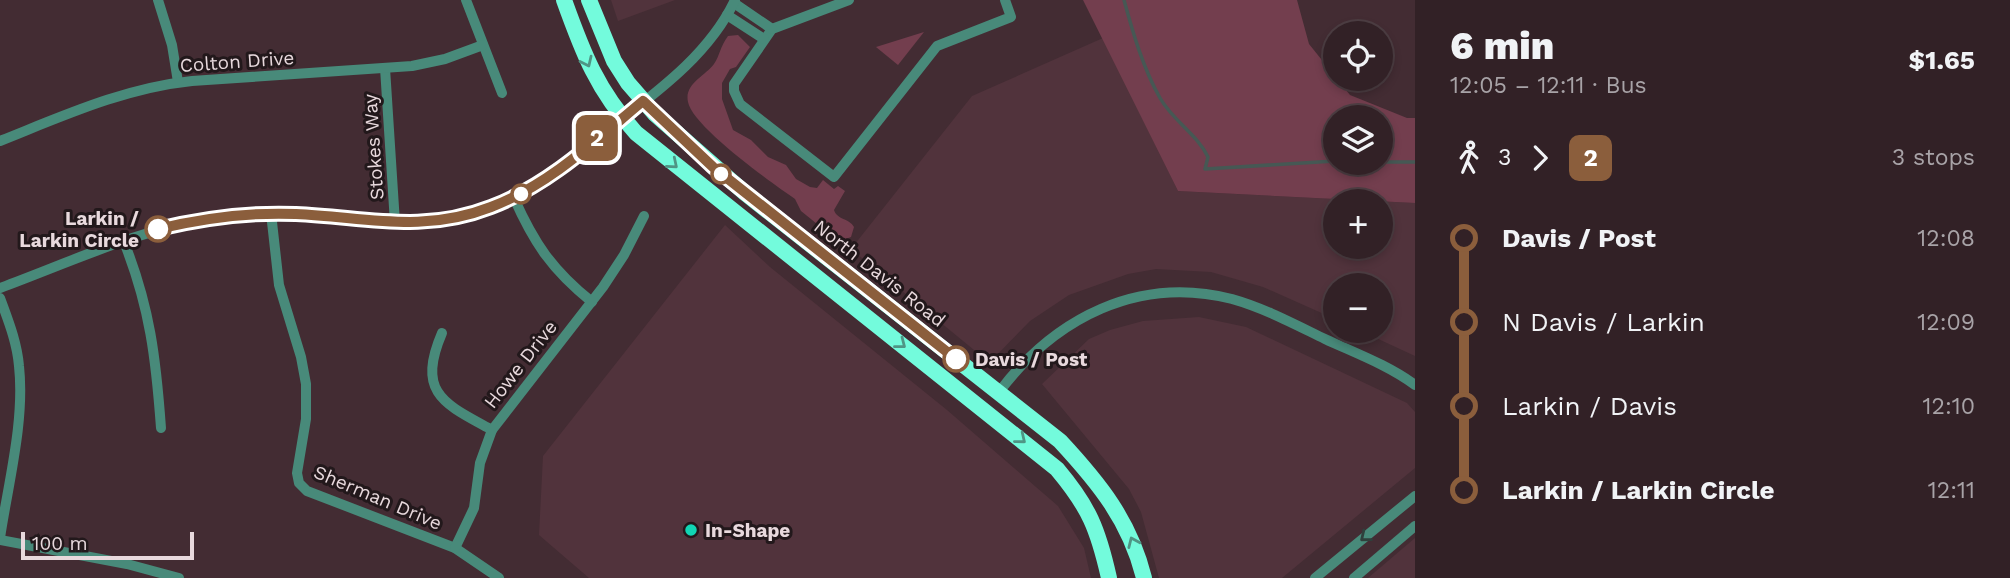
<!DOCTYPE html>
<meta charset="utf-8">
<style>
body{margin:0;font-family:"Work Sans",sans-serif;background:#3d2e32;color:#f1f3f6;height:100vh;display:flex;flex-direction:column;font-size:26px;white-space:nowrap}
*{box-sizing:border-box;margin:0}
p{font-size:23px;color:#a8a3a7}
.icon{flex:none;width:38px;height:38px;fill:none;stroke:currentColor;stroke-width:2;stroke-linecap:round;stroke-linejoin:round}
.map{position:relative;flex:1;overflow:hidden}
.panel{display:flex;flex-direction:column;background:#322126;width:595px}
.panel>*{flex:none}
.badge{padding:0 14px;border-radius:10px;font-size:24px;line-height:46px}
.controls{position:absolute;left:1323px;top:21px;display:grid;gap:14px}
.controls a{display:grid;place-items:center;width:70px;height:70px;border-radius:50%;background:#322126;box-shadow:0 4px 10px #0003,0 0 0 2px #4d3e43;font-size:35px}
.scale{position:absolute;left:21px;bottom:18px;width:173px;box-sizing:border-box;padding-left:7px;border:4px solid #e8d9dd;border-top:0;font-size:19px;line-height:24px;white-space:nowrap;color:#e8d9dd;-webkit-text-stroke:5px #22181b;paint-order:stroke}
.map>.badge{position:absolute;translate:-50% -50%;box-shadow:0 0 0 4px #fff}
.legs{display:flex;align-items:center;gap:10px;height:77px;padding:0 35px;font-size:23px}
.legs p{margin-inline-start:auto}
.headline{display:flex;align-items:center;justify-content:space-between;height:119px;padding:0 35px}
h1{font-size:38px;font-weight:800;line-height:52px}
ul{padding:0 35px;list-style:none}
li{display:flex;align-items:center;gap:24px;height:84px;font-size:26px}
li i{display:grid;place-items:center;width:10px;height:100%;margin:0 9px;background:currentColor}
li i::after{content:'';width:18px;height:18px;margin:-9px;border:5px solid;border-radius:50%;background:#322126}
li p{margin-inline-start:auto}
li:first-child i{background:linear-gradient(#0000 50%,currentColor 0)}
li:last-child i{background:linear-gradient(currentColor 50%,#0000 0)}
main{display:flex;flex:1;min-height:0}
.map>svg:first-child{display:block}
.built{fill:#51333c;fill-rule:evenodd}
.green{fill:#733e4e;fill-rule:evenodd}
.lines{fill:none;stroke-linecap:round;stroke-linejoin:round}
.stream{stroke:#465854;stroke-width:3.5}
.minor{stroke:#488a7a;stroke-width:10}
.highway{stroke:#73fbdc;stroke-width:16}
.oneway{stroke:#4f9585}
.oneway2{stroke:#2f403c}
.line-1-casing{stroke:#fff;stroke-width:16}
.line-1{stroke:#8b5e3c;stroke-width:10}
.stop-1-dot{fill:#fff;stroke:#8b5e3c;stroke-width:3.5}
.poi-dot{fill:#11d5b4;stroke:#22181b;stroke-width:2.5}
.labels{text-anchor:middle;stroke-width:6;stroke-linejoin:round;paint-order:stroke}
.street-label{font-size:19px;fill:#e8d9dd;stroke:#22181b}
.stop-label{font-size:19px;font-weight:bold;fill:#e8d9dd;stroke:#22181b;text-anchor:end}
.poi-label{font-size:19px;font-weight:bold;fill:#e8d9dd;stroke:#22181b;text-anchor:start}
</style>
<main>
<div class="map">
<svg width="1415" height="578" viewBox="0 0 1415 578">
<rect width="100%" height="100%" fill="#432c33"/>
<g class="built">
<path d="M611,0H675L618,21Z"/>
<path d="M1103,38L1178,191L1415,203V356L1361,331H1381V285H1335V319L1263,287L1211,272L1156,269L1128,274L1069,295L1030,321L992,360L985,359L851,249L972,96ZM1335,201H1381V247H1335Z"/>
<path d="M725,225L770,267L947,410L1058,506L1084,548L1091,578H589L539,535L543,456Z"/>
<path d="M1199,317L1246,327L1407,403L1415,412V468L1282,578H1159L1141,512L1129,489L1042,384L1089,339L1110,330L1143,321Z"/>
<path d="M1415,538V578H1368Z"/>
</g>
<g class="green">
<path d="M1083,0H1297L1309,44L1350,95L1407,118H1415V203L1178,191ZM1381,117V163H1335V117Z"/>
<path d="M924,32L898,65L876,47Z"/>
<path d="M738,35L750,47L736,67L730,69L722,83V99L733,130L751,140L768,157L786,165L796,179L810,187L817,188L823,180L834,189L838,186L845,191L834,210C837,220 849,218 854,227L851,237L843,240L831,228H822L801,211L795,199C774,185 692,126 688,102C684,84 705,76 714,64C720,55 720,47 728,36Z"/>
</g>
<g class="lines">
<g class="stream">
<path d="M1124,0C1133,33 1143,68 1160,98C1173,121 1197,134 1208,157L1205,169L1335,161"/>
<path d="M1381,162H1415"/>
</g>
<g class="minor">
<path d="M158,0L172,45L178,82"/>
<path d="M466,0L502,93"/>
<path d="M849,0L772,29L734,84V91L740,104L834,177L937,46L1011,17L1005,0"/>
<path d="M734,3L772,29"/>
<path d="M727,15L764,39"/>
<path d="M385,68L395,223"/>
<path d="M0,141C63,116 124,88 192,81L412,66L445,59L483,45"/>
<path d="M514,198C534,243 552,270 592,302"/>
<path d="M271,213L279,285L301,357L306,384V419L297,473L299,483L307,491L455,548L499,578"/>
<path d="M124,242C150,307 156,359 161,428"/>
<path d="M0,288C70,262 141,229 215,217C250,212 286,212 321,216C352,219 384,225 416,223C451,221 485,212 517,196C546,182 569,160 594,141C645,100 706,61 735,0"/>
<path d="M0,298C8,320 17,342 19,366C25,421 8,484 0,538"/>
<path d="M442,333C416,394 445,404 492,430"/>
<path d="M999,392C1055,318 1138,275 1232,299C1264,308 1294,324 1325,339C1355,353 1388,365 1415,385"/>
<path d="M0,540L127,564L179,578"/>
<path d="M455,548L474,508L480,463L492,430L603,287L624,255L644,216"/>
<path d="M1315,578L1415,496"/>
<path d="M1354,578L1415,526"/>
</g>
<g class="highway">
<path d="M564,0C583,53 597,90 636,133L1057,469C1089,507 1098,529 1109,578"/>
<path d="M589,0L614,61L628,83L655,114L745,193L1060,441C1099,483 1130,521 1144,578"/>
</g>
</g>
<defs><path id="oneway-chevron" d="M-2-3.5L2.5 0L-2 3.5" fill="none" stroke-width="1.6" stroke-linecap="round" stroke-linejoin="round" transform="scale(1.75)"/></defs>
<g class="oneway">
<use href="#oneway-chevron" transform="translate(587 62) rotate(65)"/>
<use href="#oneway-chevron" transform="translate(673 164) rotate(40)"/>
<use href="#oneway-chevron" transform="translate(901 344) rotate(38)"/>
<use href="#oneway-chevron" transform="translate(1021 439) rotate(39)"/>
<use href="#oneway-chevron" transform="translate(1133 542) rotate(-114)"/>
</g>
<use class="oneway2" href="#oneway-chevron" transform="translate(1365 537) rotate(141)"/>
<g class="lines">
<g class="line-1-casing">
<path id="line-1" d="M158,229C204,218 249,212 296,214C366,217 422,234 491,207C549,185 596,140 643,101L713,167L956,359"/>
</g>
<use href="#line-1" class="line-1"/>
</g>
<g class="stop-1-dot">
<circle cx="721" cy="174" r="9"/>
<circle cx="521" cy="194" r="9"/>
<circle cx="158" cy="229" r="12"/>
<circle cx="956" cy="359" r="12"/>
</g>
<circle class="poi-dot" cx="691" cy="530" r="7"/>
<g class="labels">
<g class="street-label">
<text transform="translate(237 61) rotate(-4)" y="7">Colton Drive</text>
<text transform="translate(373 147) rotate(-94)" y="7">Stokes Way</text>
<text transform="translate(880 273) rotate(38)" y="7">North Davis Road</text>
<text transform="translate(520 364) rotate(-52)" y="7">Howe Drive</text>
<text transform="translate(378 497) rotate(23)" y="7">Sherman Drive</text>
</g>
<g class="stop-label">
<text x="139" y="225">Larkin /<tspan x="139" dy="22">Larkin Circle</tspan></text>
<text x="975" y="366" text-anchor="start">Davis / Post</text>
</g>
<g class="poi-label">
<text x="705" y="537">In-Shape</text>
</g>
</g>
</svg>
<div class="controls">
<a><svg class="icon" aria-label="locate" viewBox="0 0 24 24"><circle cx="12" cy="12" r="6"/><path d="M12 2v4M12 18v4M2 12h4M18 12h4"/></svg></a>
<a><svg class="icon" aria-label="layers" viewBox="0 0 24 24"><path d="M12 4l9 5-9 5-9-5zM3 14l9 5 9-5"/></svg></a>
<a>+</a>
<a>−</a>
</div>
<div class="scale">100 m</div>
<b class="badge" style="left:597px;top:138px;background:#8b5e3c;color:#fff">2</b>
</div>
<section class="panel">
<div class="headline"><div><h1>6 min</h1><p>12:05 – 12:11 · Bus</p></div><b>$1.65</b></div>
<div class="legs"><svg class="icon" aria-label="walk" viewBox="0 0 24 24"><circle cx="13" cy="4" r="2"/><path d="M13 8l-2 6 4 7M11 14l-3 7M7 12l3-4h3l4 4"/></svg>3<svg class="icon" aria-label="forward" viewBox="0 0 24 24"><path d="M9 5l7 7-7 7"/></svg><b class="badge" style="background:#8b5e3c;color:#fff">2</b><p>3 stops</p></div>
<ul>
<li><i style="color:#8b5e3c"></i><b>Davis / Post</b><p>12:08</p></li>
<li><i style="color:#8b5e3c"></i><span>N Davis / Larkin</span><p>12:09</p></li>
<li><i style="color:#8b5e3c"></i><span>Larkin / Davis</span><p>12:10</p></li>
<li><i style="color:#8b5e3c"></i><b>Larkin / Larkin Circle</b><p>12:11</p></li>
</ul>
</section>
</main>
